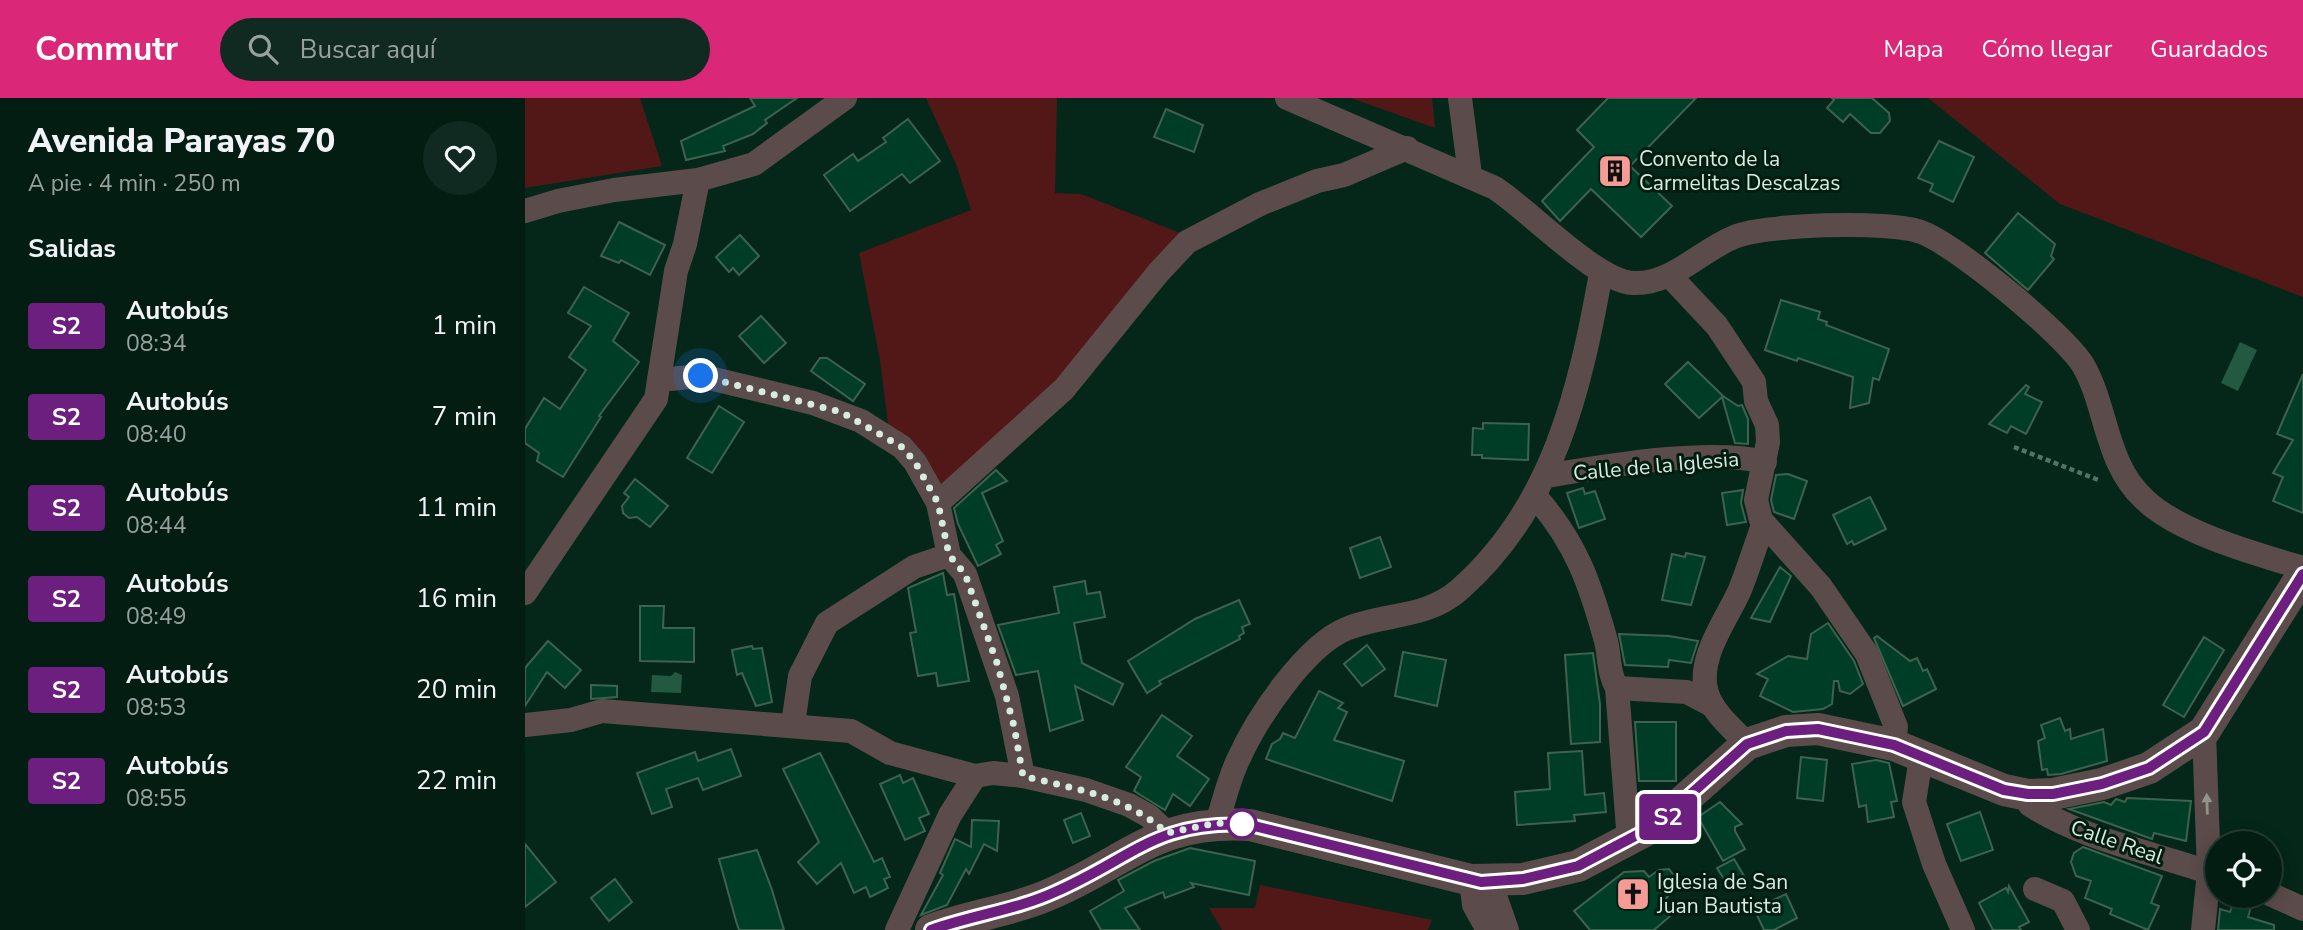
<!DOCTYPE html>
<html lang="es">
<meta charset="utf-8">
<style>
body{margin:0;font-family:"Nunito Sans",sans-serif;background:#112a21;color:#f1f3f6;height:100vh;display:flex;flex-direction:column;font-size:26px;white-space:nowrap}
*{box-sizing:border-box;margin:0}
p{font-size:23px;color:#97a2a0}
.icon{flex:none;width:38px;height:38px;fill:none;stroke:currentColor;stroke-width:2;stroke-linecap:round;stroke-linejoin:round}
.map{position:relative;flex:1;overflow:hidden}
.panel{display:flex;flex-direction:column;background:#031d13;width:525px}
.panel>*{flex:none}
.badge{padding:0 14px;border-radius:5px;font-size:24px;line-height:46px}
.buttons{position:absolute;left:1680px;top:733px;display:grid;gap:14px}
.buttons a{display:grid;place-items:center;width:77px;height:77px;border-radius:50%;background:#031d13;box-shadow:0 4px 18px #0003,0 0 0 2px #243b33;font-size:35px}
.you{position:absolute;width:35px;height:35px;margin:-18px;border:5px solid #fff;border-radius:50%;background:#1a73e8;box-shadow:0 0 0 10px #1a73e833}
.map>.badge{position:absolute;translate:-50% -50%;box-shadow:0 0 0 4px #fff}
h2{padding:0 28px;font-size:26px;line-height:63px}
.round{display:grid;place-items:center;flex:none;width:74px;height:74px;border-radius:37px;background:#112a21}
.headline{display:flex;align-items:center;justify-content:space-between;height:119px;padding:0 28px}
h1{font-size:33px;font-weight:800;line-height:52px}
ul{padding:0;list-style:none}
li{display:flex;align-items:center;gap:21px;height:91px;padding:0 28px}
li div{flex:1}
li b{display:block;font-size:26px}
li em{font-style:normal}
li .badge{min-width:77px;font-weight:700;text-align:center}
header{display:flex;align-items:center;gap:42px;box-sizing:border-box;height:98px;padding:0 35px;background:#db2777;color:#fff}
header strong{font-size:33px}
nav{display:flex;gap:38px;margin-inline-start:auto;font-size:24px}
.search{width:490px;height:63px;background:#112a21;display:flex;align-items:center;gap:18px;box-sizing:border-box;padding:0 24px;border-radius:38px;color:#97a2a0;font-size:26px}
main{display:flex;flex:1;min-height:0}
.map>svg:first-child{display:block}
.green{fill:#521818}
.water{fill:#225940}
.building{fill:#003d26;stroke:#3f614f;stroke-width:2}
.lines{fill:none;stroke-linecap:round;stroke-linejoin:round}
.path{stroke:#557266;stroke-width:4.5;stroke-dasharray:5 3.5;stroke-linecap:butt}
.minor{stroke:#5b4b4a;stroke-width:24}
.tertiary{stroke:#5b4b4a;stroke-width:32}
.oneway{fill:#93938e}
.line-casing{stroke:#fff;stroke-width:16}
.line{stroke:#6d1f80;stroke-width:10}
.walk{stroke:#d8ebe1;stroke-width:7;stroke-dasharray:0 12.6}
.stop-dot{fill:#fff;stroke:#6d1f80;stroke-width:3.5}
.labels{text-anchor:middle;stroke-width:6;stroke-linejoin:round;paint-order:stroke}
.poi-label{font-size:21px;fill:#d8ebe1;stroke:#001d10;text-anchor:start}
.street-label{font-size:21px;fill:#d8ebe1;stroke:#001d10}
</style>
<header>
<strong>Commutr</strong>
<div class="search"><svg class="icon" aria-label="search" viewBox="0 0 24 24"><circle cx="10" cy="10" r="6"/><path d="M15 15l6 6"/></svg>Buscar aquí</div>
<nav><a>Mapa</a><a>Cómo llegar</a><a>Guardados</a></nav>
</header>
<main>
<section class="panel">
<div class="headline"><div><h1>Avenida Parayas 70</h1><p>A pie · 4 min · 250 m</p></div><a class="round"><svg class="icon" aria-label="heart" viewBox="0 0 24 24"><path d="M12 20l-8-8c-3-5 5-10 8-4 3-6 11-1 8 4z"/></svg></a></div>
<h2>Salidas</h2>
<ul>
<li><span class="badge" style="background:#6d1f80;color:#fff">S2</span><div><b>Autobús</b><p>08:34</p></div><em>1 min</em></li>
<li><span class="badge" style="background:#6d1f80;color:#fff">S2</span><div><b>Autobús</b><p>08:40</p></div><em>7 min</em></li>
<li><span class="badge" style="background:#6d1f80;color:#fff">S2</span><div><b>Autobús</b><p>08:44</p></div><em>11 min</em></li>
<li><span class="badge" style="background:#6d1f80;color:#fff">S2</span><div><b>Autobús</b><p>08:49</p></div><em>16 min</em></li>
<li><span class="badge" style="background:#6d1f80;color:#fff">S2</span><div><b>Autobús</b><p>08:53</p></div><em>20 min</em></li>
<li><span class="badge" style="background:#6d1f80;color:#fff">S2</span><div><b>Autobús</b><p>08:55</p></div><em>22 min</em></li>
</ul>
</section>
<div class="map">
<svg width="1778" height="832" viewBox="0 0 1778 832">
<rect width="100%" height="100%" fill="#042719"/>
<g class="green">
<path d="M0,0H115L137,68L0,90Z"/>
<path d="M401,0H532L530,95L556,96L663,138L534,280L419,390L363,326L355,262L334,155L446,112L431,66Z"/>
<path d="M826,0H907L910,30Z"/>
<path d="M1403,0H1778V199L1535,106Z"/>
<path d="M735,787L907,822L903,832H697L684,810H730Z"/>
</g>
<g class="water">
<path d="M1715,244L1732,252L1713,293L1696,285Z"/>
<path d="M150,574L157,577L156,595L126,594L127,577L146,578Z"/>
</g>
<g class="building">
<path d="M225,0H272L240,22L242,25L228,36L198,48L200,53L161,62L156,43L230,8Z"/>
<path d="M1083,0H1171L1105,68L1147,108L1116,139L1066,91L1035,123L1017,103L1069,49L1052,32Z"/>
<path d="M1307,0H1347L1364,15L1365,23L1355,35H1346L1325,16L1318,24L1302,10L1309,2Z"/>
<path d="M641,11L678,27L669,54L629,39Z"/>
<path d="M383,21L415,63L385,85L377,76L325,113L299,77L328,56L333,63L361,44L358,40Z"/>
<path d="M1414,43L1449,59L1428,104L1405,93L1408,86L1393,80Z"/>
<path d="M1493,115L1530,146L1526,158L1529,161L1503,192L1460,155Z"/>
<path d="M94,124L140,147L125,177L96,162L94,165L76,158Z"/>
<path d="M215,137L234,158L214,177L208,170L204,174L191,159Z"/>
<path d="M59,189L104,215L88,243L114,264L74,318L76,319L38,379L12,363L14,355L0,345V331L19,300L35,311L61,272L44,259L66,228L43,215Z"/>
<path d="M1256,202L1295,214L1293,221L1302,224L1301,227L1364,251L1354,282L1348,280L1344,305L1325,310L1328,279L1273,260L1272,263L1240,252Z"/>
<path d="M236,218L261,245L239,265L214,238Z"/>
<path d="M295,260H302L340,286L328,303L286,273Z"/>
<path d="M1163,264L1198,298L1213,308L1217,307L1223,321V346L1210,345L1197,299L1174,320L1140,286Z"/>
<path d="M1778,276V415L1748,403L1758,379L1748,375L1768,342L1752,336Z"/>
<path d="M1501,287L1504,289L1500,296L1517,304L1501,336L1486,328L1482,335L1464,326Z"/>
<path d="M194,308L219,324L187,375L162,360Z"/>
<path d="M958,325L1004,326L1003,362L957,360V357H947L948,330L958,331Z"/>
<path d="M471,372L482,383L457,395L478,443L471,447L476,456L453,468L433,426L429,410Z"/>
<path d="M1263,376L1282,383L1269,421L1249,414L1246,402L1251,377Z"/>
<path d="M110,381L143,408L125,429L112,419L104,420L98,415L97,408L104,399L99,395Z"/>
<path d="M1058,390L1060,396L1070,393L1080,421L1054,430L1042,395Z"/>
<path d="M1218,392L1216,405L1221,424L1202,427L1197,395Z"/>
<path d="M1345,399L1361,431L1329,447L1327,443L1322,446L1308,417Z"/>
<path d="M855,439L866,469L835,480L825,450Z"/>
<path d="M1161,455L1180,459L1166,507L1137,502L1147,456L1160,459Z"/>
<path d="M1255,469L1266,478L1245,524L1226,520Z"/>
<path d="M418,475L422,497L429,496L444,583L413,588L411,575L393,578L385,535L391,534L383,490Z"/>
<path d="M560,483L562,496L575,494L580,519L549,525L557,565L598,586L588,607L550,588L558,622L525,633L513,573L491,577L473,527L534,515L529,489Z"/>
<path d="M714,502L725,526L717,529L719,535L714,538L715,541L634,583L636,586L622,595L603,563L670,521Z"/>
<path d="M115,508H139L138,530H169V564L115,563Z"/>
<path d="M1303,525L1329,563L1338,586L1325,596L1315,593L1313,583H1309L1307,606L1298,611L1268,614L1235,598L1243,581L1232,576L1263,558L1282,561L1286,536Z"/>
<path d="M1094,536L1144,538L1173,543L1166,565L1144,562L1143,569L1100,567Z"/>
<path d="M1352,538L1385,563L1392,560L1398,573L1402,571L1411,591L1378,608L1349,540Z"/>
<path d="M1679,539L1699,552L1659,619L1638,607Z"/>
<path d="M23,543L56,572L40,590L22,574L0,608V570Z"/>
<path d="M842,547L860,571L837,588L819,566Z"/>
<path d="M227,548L228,551L237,550L247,604L231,608L217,575L212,577L207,552Z"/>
<path d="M878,554L921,562L912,608L870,598Z"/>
<path d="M1068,555L1075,606V644L1046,646L1040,557Z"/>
<path d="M66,587L92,588V599L66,601Z"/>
<path d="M794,593L818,605L813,610L822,614L809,642L879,663L867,703L741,661L747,646L755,641L758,635L770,640Z"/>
<path d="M637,617L667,638L652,658L684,681L665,708L648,696L640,712L609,693L616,679L601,669Z"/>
<path d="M1535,620L1540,633L1545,631L1546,641L1578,631L1582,663L1536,676L1523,677L1522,671L1517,672L1513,643L1520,640L1516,627Z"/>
<path d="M1110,624H1151V683H1114Z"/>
<path d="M206,651L216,678L178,692L173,680L141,691L147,709L127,716L112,675L170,654L173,663Z"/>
<path d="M1057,653L1060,697L1079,695L1081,714L1049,717L1050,723L992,727L990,694L1025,691L1023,655Z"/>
<path d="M295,655L349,764L357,760L365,779L359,781L363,790L345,799L341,789L329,795L316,765L292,786L273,764L294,744L258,671Z"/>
<path d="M1276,659L1302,662L1298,703L1272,700Z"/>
<path d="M1351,662L1364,665L1372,703L1366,704L1369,719L1343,724L1341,707L1334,709L1327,666Z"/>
<path d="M375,677L378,685L388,680L404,716L394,720L400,733L380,742L355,686Z"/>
<path d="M1602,700L1666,703L1661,743L1629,735L1627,741L1544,711L1579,704L1586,707L1591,701L1600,704Z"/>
<path d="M1195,704L1217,726L1210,729V733L1220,751L1198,763L1173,719Z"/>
<path d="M1455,714L1468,752L1436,763L1422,726Z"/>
<path d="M556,715L565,738L548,745L539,722Z"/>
<path d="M447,722L474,723L472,753L459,746L444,776L441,771L422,807L396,817L418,777L415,775L430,741L446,749Z"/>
<path d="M0,746L31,784L0,809Z"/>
<path d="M1558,749L1637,778L1626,805L1634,808L1623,832L1585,816L1587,811L1560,800L1566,783L1551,778L1546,764L1549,755Z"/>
<path d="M665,750L730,763L724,797L666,785L669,789L640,800L638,794L600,810L615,832H576L565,813L599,793L593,782L629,763Z"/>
<path d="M232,752L247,792L259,832H214L211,823L194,761Z"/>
<path d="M1209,761L1222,783L1201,784L1192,770Z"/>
<path d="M1144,771L1153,783L1141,801L1151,813L1129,832H1065L1049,813L1099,774L1119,773L1124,779L1134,772Z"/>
<path d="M90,781L107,804L84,823L66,800Z"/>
<path d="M1484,788L1504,824L1494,829L1496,832H1468L1454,805L1481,790L1483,794Z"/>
<path d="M1261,796L1272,820L1249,832H1239L1229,811Z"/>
<path d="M1710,800L1727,805L1723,819L1749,827V832H1693L1695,811L1705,814Z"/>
</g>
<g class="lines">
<path class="path" d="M1489,349L1576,383"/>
<g class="minor">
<path d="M762,0L970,90C1005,113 1071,183 1108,185C1146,187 1174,154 1207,140C1236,126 1365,122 1396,134C1430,146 1539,236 1558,267C1582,308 1580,365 1619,401C1654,435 1731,456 1778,470"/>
<path d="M935,0L945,77"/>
<path d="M0,113L33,103L89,92L173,82L229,66L320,0"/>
<path d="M1145,178L1192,228L1229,284L1231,303L1242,327L1243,344L1231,402L1236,422L1296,489L1342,556L1371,629L1369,647"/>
<path d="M134,282L176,278L288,305L336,323L377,349L390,364L413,405L424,457L440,476L482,598L498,678"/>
<path d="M1021,378C1081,368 1183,350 1240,364"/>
<path d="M1011,399C1051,445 1065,485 1081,543C1085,560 1083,574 1092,590L1104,743"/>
<path d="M413,405L539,291L633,175L662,144L735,106L792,83L819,77L882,50"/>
<path d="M0,495L131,301L151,173L160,146L173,82"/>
<path d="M1092,590L1162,594L1187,607"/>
<path d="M268,626L275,578L302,525L389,469L424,457"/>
<path d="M0,627L46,622L77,613L326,633L365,655L450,678L468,675L498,678L561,692L604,707L624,718L642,735"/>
<path d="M1222,646C1208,631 1188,615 1182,595C1171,562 1201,522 1214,494C1223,472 1230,449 1238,427"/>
<path d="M1396,660L1389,704L1409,766L1438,832"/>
<path d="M1503,697L1505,707C1561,743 1631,755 1692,777"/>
<path d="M692,725C699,703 704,680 714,660C732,620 780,548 821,531C859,515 901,521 934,492C1028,410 1055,292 1076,175"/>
<path d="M946,782L949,807L963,832"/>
<path d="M956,784L970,798L982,832"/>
<path d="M1510,791L1538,803L1553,832"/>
<path d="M1745,796L1778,811"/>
<path d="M372,832L425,717L450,678"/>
<path d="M1678,832L1684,774L1679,634"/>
</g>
<path class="tertiary" d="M406,832C447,817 491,812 530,794C607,760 632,722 725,727L946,782L998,781L1053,768L1131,727L1222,646L1261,633L1293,631L1369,647L1479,692L1503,697L1528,696L1577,686L1624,670L1679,634L1778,476"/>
</g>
<defs><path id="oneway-solid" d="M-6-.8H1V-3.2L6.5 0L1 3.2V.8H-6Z" transform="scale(1.75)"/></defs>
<use class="oneway" href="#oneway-solid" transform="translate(1682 706) rotate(-92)"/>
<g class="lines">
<g class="line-casing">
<path id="line" d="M406,832C447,817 491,812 530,794C608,760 631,722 725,727L956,784L998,781L1053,768L1131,727L1222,646L1261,633L1293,631L1369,647L1479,692L1503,696H1528L1577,686L1624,670L1679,634L1778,476"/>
</g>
<use href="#line" class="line"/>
<path class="walk" d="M176,278L316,314L377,349L390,364L413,405L424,457L440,476L472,565L489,628L498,678C550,691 601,698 642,735L692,725L725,727L717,726"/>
</g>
<defs>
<g id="building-square" transform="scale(1.75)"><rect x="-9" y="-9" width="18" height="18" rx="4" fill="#f59b96" stroke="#001d10"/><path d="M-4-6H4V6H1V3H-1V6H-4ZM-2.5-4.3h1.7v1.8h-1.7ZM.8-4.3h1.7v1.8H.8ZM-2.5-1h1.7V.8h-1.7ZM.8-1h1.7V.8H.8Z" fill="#111"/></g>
<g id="church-square" transform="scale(1.75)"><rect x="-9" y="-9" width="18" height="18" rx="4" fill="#f59b96" stroke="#001d10"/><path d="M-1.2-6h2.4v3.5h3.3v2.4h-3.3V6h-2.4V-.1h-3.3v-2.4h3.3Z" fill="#111"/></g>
</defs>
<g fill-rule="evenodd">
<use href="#building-square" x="1090" y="73"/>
<use href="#church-square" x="1108" y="796"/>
</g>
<circle class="stop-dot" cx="717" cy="726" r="14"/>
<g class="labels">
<g class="poi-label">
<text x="1114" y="68">Convento de la<tspan x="1114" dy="24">Carmelitas Descalzas</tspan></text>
<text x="1132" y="791">Iglesia de San<tspan x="1132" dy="24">Juan Bautista</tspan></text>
</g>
<g class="street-label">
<text transform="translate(1131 368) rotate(-5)" y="7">Calle de la Iglesia</text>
<text transform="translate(1592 744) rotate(19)" y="7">Calle Real</text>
</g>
</g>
</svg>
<div class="buttons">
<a><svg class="icon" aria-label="locate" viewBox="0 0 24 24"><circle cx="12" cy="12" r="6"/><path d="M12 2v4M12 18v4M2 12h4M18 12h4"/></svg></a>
</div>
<div class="you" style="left:176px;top:278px"></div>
<b class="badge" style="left:1143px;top:719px;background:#6d1f80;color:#fff">S2</b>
</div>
</main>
